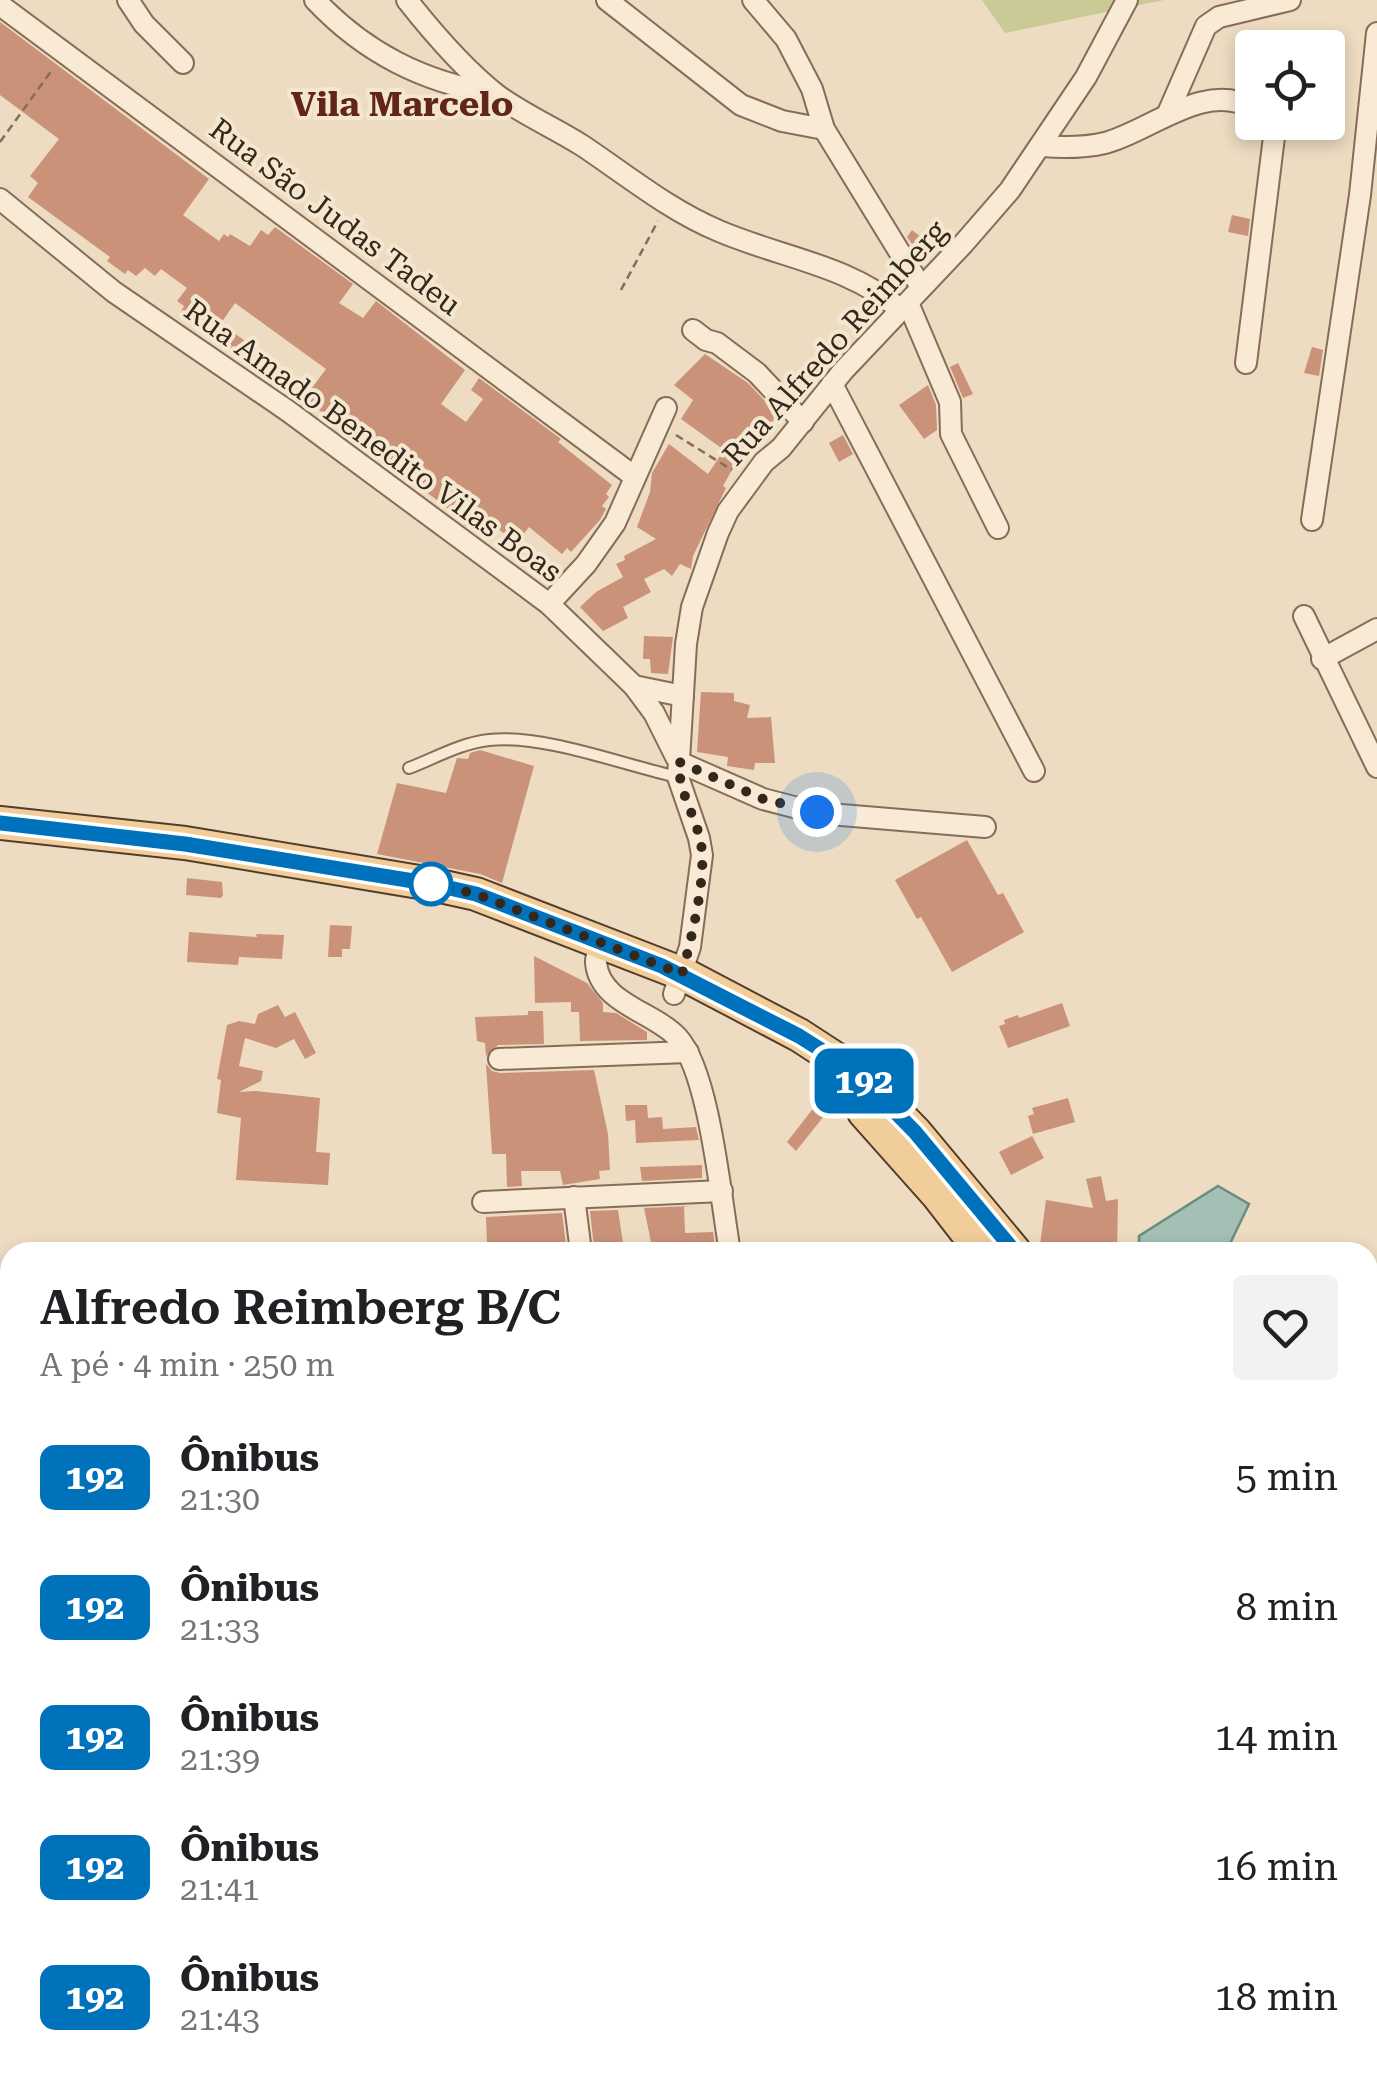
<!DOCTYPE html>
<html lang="pt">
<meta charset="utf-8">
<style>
body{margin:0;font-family:"Roboto Serif",serif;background:#f2f2f2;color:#202124;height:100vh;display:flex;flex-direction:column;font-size:38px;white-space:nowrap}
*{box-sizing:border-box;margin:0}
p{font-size:32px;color:#757577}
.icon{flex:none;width:55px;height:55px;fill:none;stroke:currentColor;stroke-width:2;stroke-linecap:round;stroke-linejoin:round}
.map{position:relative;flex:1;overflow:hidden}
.panel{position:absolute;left:0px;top:1242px;width:1378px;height:842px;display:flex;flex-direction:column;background:#fff;border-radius:30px 30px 0 0;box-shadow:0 5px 15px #0003}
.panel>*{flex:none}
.badge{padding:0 20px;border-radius:15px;font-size:35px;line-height:65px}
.buttons{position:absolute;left:1235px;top:30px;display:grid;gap:20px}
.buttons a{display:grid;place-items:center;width:110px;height:110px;border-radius:10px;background:#fff;box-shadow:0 5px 15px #0003;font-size:50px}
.you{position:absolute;width:50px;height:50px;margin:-25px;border:8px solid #fff;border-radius:50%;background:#1a73e8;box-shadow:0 0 0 15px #1a73e833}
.map>.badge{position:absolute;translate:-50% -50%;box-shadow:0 0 0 5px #fff}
.round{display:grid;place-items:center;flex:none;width:105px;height:105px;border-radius:10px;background:#f2f2f2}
.overview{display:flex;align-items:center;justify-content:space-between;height:170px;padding:0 40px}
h1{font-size:48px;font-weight:600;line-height:75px}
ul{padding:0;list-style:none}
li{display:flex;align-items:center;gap:30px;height:130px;padding:0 40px}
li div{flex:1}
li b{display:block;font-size:38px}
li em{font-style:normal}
li .badge{min-width:110px;font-weight:700;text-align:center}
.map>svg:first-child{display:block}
.green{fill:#c9ca95}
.water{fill:#a4bfb4;stroke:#6b8d81;stroke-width:2.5}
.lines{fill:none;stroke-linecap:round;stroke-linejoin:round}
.stream{stroke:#6b8d81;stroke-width:5}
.river{stroke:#a4bfb4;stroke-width:30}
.building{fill:#ca9278}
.lane-casing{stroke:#866d59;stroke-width:14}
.street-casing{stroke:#866d59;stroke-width:24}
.primary-casing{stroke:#533c2d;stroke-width:36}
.path{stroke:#866d59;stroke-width:2.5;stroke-dasharray:8 5;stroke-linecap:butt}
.lane{stroke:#f8ead4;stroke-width:10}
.street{stroke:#f8ead4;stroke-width:20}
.primary{stroke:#f0cd99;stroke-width:32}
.line-casing{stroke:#fff;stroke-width:22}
.line{stroke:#0072bc;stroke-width:15}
.walk{stroke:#36271d;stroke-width:10;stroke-dasharray:0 18}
.stop-dot{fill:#fff;stroke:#0072bc;stroke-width:5}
.labels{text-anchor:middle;stroke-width:8;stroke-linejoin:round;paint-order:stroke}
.street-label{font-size:30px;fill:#36271d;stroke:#f4e7d0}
.quarter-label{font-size:35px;font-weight:bold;fill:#61251d;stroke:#f4e7d0}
</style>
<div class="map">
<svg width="1377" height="2084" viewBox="0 0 1377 2084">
<rect width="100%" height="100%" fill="#eddcc1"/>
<path class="green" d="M982,0H1164L1005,33Z"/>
<path class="water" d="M1218,1186L1249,1204L1226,1252H1139V1236Z"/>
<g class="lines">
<path class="stream" d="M1368,1437L1377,1435"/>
<g class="river">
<path d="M1368,1948L1377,1945"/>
<path d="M0,1972L10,1964"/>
</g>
</g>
<g class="building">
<path d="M0,22L209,179L183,215L219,241L224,234L228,237L230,234L250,246L261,230L268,235L275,227L353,284L339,303L363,318L376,301L465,370L441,404L466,422L483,399L471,390L479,378L561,439L558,442L612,485L606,494L609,497L602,506L606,509L600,520L571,552L567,548L562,554L529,527L517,543L498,529L491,538L469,522L466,526L451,514L453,512L374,453L378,448L303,400L326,369L235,303L221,323L289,374L287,379L275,374L273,379L180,313L184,306L177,301L187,288L161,269L155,276L145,268L136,276L128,270L125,274L107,261L110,257L28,197L38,183L30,176L59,139L0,95Z"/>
<path d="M1232,215L1250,219L1248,236L1228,232Z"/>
<path d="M912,230L934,247L924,260L907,237Z"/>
<path d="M1312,347L1323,350L1319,376L1304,373Z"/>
<path d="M705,354L748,383L779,416L768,427L759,421L723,486L726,488L693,556L691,569L680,564L672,576L664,569L644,579L651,592L623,607L628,618L603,631L580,607L596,592L623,577L616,564L625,560L624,556L656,539L637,527L650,492L652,473L669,444L708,474L724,450L681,419L693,400L674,385Z"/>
<path d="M958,363L973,394L963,398L950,367Z"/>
<path d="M928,385L936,405L937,430L924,439L899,405Z"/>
<path d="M843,435L853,454L839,462L829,443Z"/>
<path d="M644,636L673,637L668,674L651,673L650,659H643Z"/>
<path d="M701,692L734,693V701L750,705L747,718L771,717L775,763H755L754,770L727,766L728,757L697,752Z"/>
<path d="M480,750L534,766L502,883L480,874L377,854L397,783L446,793L457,758L468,759L470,753Z"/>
<path d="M967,840L998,895L1003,893L1024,932L952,972L921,917L917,919L895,880Z"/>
<path d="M187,878L222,882L223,895L221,898L186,895Z"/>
<path d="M330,925L352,926L350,949H342V957H328Z"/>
<path d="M189,932L257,937L256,934L284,935L282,959L239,957L238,965L187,962Z"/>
<path d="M534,956L587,983L603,1003V1012L616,1013L647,1032V1040L580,1041L579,1012H571V1002L535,1003Z"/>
<path d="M1062,1003L1070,1026L1008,1048L999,1026L1005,1024L1004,1020L1018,1015L1019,1018Z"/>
<path d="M278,1005L285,1017L295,1012L316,1053L305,1059L294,1039L276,1048L245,1038L239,1066L263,1071L261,1081L239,1092L256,1091L320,1098L316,1152L330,1153L328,1185L236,1180L241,1118L217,1113L221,1080L217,1079L227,1025L239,1021L255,1024L258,1014Z"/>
<path d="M528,1011H543L544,1044L498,1045L486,1056L485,1043L477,1041L475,1017L528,1015Z"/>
<path d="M486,1064L492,1071L500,1073L594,1070L608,1134L610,1170L599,1171L600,1179L563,1185L560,1171H521L522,1186L507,1187L506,1154H492Z"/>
<path d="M822,1097L832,1106L796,1151L787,1142Z"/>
<path d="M1068,1098L1075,1122L1033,1134L1028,1116L1034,1114L1032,1108Z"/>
<path d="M625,1105H647L648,1118L662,1117L663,1129L696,1127L699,1140L636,1143L635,1120L626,1121Z"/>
<path d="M1032,1136L1044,1158L1011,1175L999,1152Z"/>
<path d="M702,1165V1178L642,1181L640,1167Z"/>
<path d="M1101,1176L1106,1201L1118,1199L1117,1252H1039L1046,1200L1093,1208L1086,1179Z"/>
<path d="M690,1206L684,1207L685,1233L713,1232L716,1252H653L644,1208Z"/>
<path d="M618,1210L623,1243L594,1247L590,1211Z"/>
<path d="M562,1213L567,1252H522V1242L487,1243L486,1217Z"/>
</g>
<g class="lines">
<g class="lane-casing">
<path id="lane" d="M409,768C435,758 461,743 489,740C544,734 623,765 678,777"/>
</g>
<g class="street-casing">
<g id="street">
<path d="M128,0L144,24L183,63"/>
<path d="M315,0C365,53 423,82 495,94"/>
<path d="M407,0C433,33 464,69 497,95C524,115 555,128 583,146C628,176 669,210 719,231C782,258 849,265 901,310"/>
<path d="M607,0L741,105L782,121L824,129"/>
<path d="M753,0L786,39L812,89L824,129L921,287"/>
<path d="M0,5L635,477"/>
<path d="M1168,113L1206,26L1219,17L1290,0"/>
<path d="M1042,146C1064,148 1083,148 1105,143C1149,132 1205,80 1252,108"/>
<path d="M0,199L114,292L288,411L549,604L634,686L654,713L676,757"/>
<path d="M908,303L950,402L951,434L998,528"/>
<path d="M693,330L706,340L717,343L757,373L803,422"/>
<path d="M1246,363L1274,137L1269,122"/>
<path d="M832,384L1034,771"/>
<path d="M1312,520L1360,195L1377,33"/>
<path d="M549,604L586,564L615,523L666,408"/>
<path d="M1304,616L1377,767"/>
<path d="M1322,659L1377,629"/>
<path d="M634,686L683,696"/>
<path d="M679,762L763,799L817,813L985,827"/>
<path d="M602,941C600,947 595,957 596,963C600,1004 655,1012 678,1038C710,1074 721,1202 730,1252"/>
<path d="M674,994L690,947L702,855L699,838L678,777L686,644L692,607L718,533L728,511L764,462L781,448L843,371L964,243L1010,190L1086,77L1127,0"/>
<path d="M499,1059L688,1052"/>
<path d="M574,1197L581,1252"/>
<path d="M483,1202L722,1191"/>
<path d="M0,1544L10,1547"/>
<path d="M1069,2075L1072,2084"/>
<path d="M864,2084L875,2075"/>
</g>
</g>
<g class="primary-casing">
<g id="primary">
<path d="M0,823L185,843L431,884L476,894L683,974L799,1035L856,1072L915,1132L1015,1252"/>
<path d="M864,1112L937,1194L982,1252"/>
<path d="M1368,1754L1377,1756"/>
</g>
</g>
<g class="path">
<path d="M0,142L52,70"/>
<path d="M621,290L658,221"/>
<path d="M676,435L732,470"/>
</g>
<use href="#lane" class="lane"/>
<use href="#street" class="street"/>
<use href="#primary" class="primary"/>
</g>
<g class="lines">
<g class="line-casing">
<path id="line" d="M0,823L185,844L432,884L476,894L662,966L799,1036L856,1072L915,1132L1015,1252"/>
</g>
<use href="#line" class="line"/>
<path class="walk" d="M431,884L476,894L682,974C691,940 707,877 701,844C696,815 678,793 679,762L763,799L817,812"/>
</g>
<circle class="stop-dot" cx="431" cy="884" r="20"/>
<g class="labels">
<g class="street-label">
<text transform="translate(335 217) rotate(37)" y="10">Rua São Judas Tadeu</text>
<text transform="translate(835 343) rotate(-48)" y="10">Rua Alfredo Reimberg</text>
<text transform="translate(373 441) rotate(36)" y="10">Rua Amado Benedito Vilas Boas</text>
</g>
<g class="quarter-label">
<text x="402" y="116">Vila Marcelo</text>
</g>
</g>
</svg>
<div class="buttons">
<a><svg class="icon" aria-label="locate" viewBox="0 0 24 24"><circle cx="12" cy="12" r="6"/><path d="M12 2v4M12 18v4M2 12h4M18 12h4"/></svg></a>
</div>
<div class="you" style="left:817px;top:812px"></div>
<b class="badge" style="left:864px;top:1081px;background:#0072bc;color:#fff">192</b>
<section class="panel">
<div class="overview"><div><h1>Alfredo Reimberg B/C</h1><p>A pé · 4 min · 250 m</p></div><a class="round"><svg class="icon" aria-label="heart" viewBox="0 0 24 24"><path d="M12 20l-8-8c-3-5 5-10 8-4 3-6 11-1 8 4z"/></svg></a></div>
<ul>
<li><span class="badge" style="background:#0072bc;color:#fff">192</span><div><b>Ônibus</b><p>21:30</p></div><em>5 min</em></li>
<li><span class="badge" style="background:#0072bc;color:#fff">192</span><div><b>Ônibus</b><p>21:33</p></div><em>8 min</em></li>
<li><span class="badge" style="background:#0072bc;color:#fff">192</span><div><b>Ônibus</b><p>21:39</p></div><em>14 min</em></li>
<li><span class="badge" style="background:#0072bc;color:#fff">192</span><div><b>Ônibus</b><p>21:41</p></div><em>16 min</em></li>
<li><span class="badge" style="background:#0072bc;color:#fff">192</span><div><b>Ônibus</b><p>21:43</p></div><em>18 min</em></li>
</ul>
</section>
</div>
